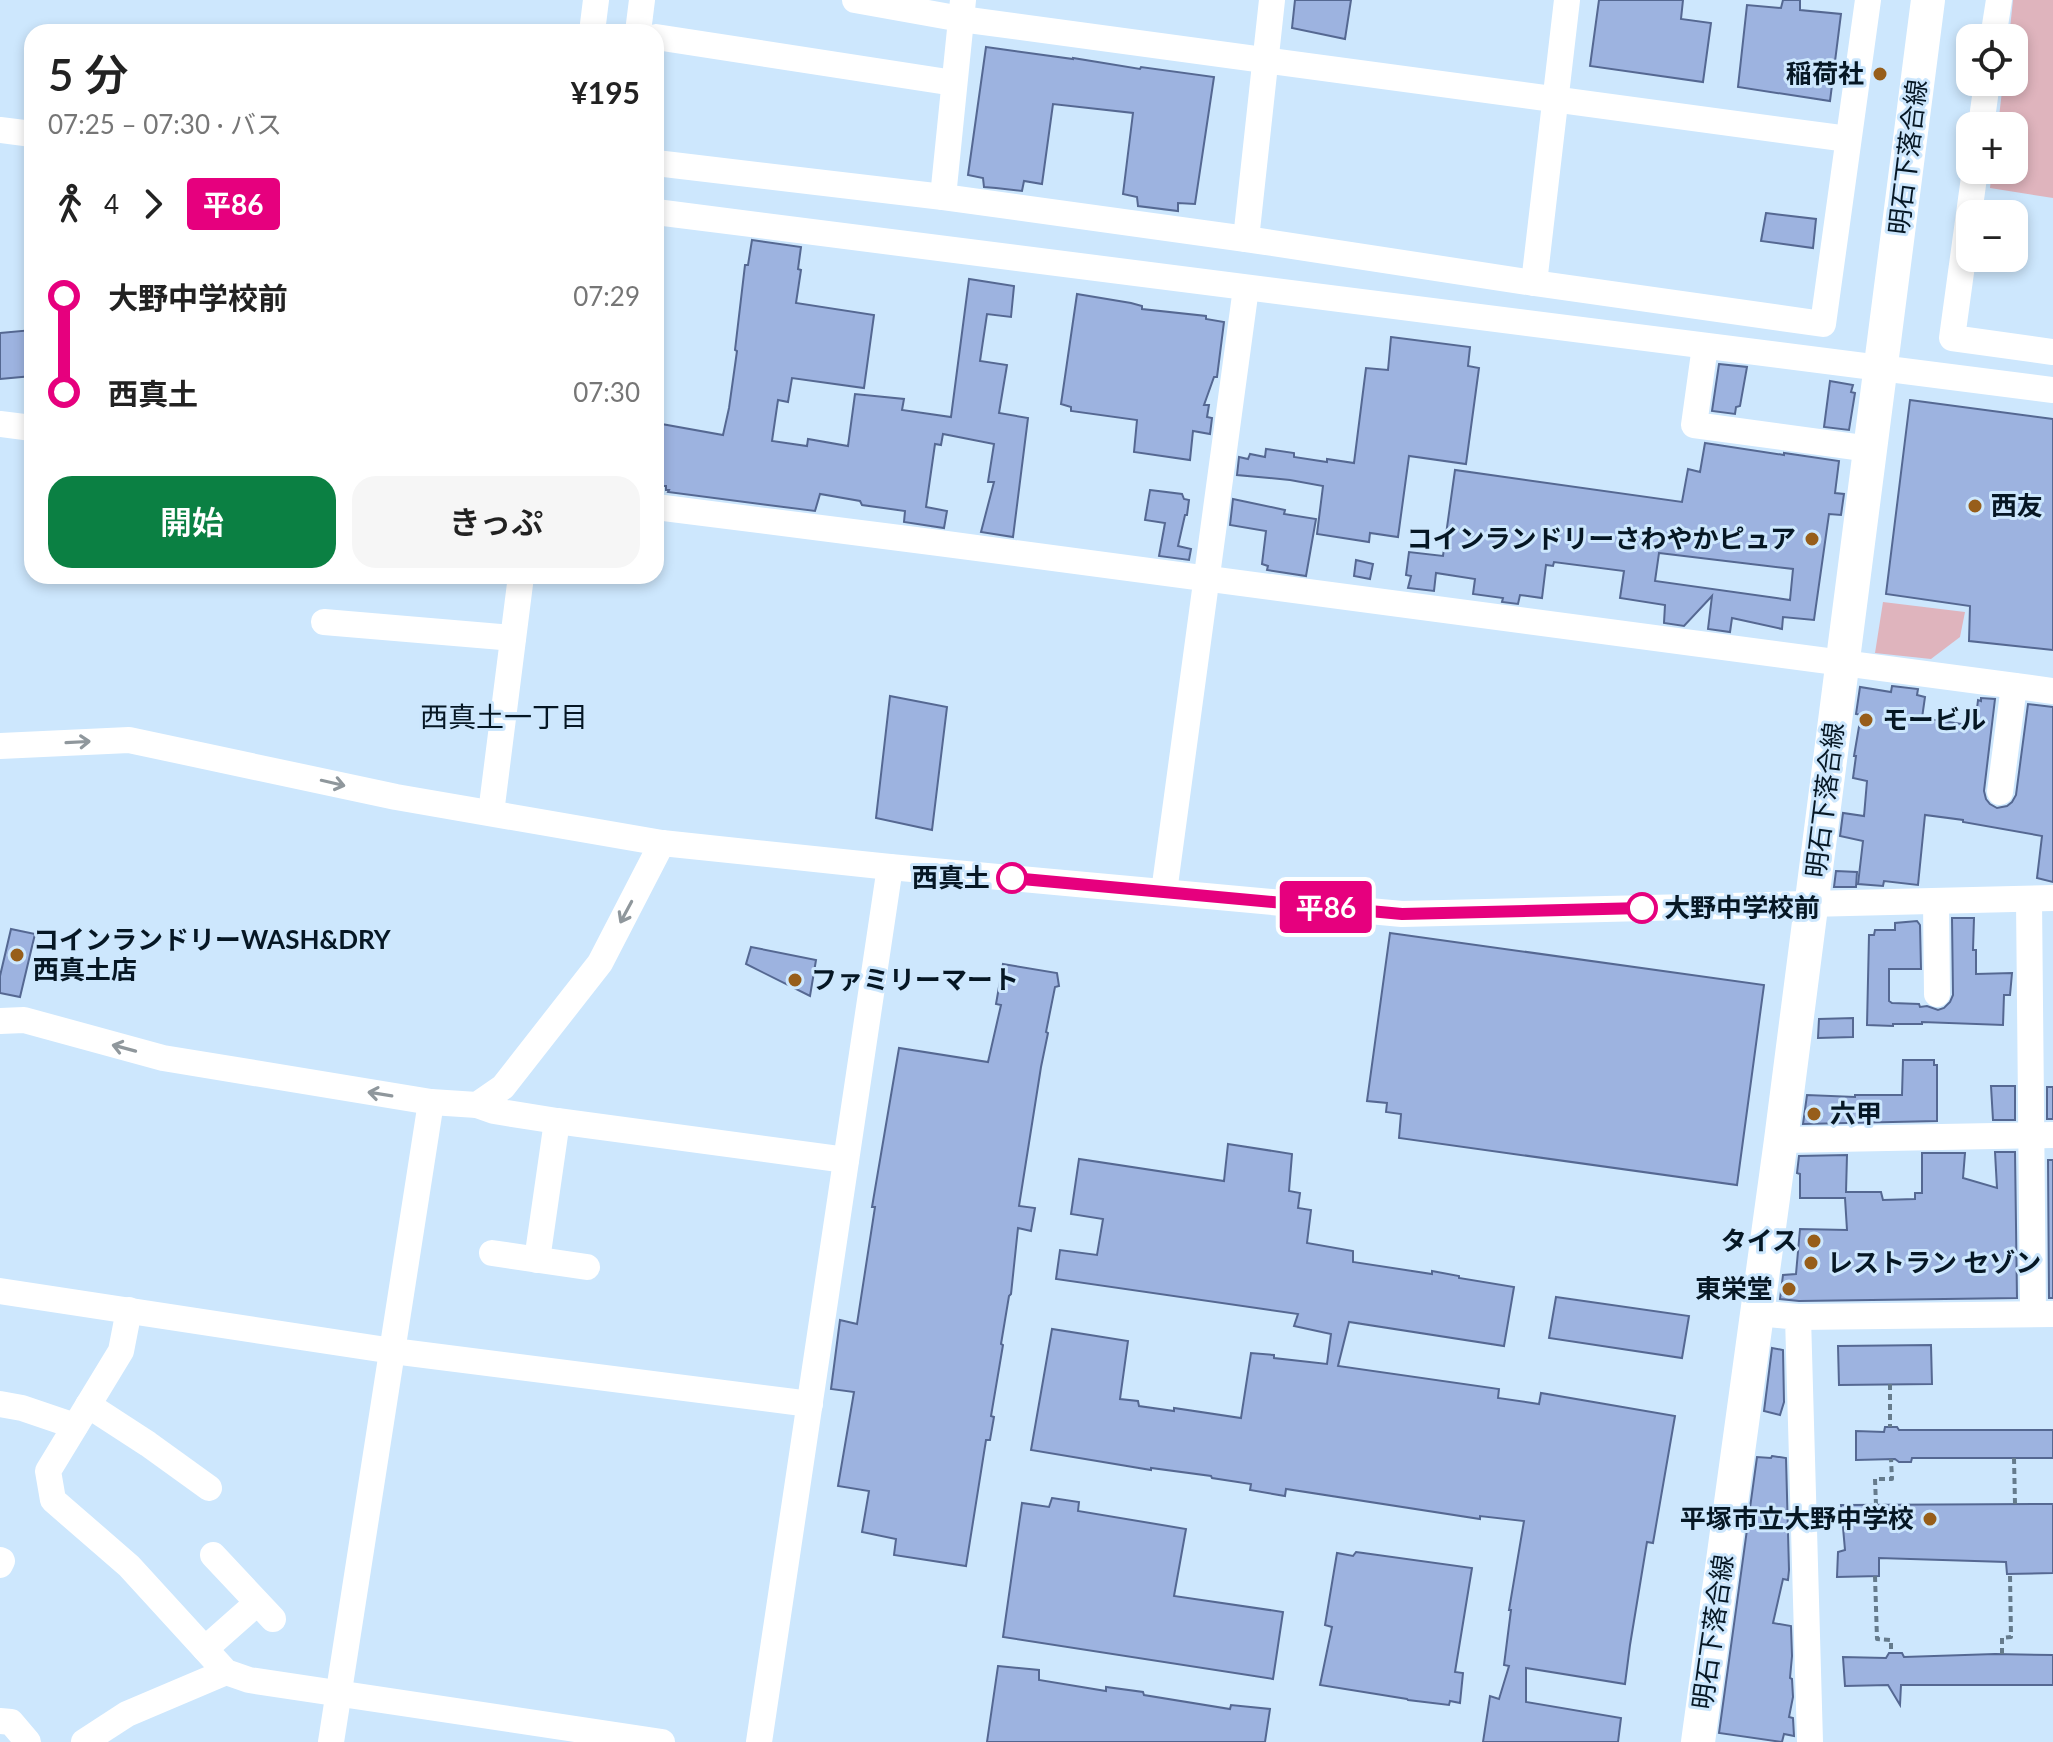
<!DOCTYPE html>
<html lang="ja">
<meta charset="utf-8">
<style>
body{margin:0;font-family:Lato,"Noto Sans JP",sans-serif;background:#f6f6f6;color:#222;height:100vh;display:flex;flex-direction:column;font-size:30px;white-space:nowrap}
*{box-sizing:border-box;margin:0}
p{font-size:26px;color:#767676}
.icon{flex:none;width:44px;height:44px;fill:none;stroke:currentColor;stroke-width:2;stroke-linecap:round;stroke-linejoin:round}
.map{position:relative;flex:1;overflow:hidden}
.side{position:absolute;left:24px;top:24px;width:640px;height:560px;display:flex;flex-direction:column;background:#fff;border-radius:24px;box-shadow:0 4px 12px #0003}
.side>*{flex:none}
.badge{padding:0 16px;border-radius:6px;font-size:28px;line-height:52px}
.tools{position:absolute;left:1956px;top:24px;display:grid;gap:16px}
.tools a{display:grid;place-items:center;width:72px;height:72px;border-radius:16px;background:#fff;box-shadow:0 4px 12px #0003;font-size:40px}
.map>.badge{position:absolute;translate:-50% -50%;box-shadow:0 0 0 4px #fff}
.legs{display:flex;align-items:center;gap:12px;height:88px;padding:0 24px;font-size:26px}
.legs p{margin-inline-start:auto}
.head{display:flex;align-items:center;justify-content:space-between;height:136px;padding:0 24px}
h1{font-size:44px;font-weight:600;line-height:60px}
.action{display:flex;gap:16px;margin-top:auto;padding:16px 24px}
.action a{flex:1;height:92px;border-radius:24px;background:#0b8043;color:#fff;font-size:32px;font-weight:600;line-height:92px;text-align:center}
.action a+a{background:#f6f6f6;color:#222}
ul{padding:0 24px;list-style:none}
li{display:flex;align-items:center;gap:28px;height:96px;font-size:30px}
li i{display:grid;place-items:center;width:12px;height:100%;margin:0 10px;background:currentColor}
li i::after{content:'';width:20px;height:20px;margin:-10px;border:6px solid;border-radius:50%;background:#fff}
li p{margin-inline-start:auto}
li:first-child i{background:linear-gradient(#0000 50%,currentColor 0)}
li:last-child i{background:linear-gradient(currentColor 50%,#0000 0)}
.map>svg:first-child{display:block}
.green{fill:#dfb4bd}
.building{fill:#9db3e0;stroke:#556892;stroke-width:2;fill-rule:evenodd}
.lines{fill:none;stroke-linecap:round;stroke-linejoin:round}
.path{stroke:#657b8c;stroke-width:4;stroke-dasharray:6 4;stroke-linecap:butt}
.minor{stroke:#fff;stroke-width:26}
.major{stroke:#fff;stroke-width:34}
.oneway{stroke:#8f979c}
.line-1-casing{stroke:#fff;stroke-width:18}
.line-1{stroke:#e6007e;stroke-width:12}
.poi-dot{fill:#975e1a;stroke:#cde7fd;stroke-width:3}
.stop-1-dot{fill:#fff;stroke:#e6007e;stroke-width:4}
.labels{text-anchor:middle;stroke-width:6;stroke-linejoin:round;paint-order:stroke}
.poi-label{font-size:26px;font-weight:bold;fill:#061724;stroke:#cde7fd;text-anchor:start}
.street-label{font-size:26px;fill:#061724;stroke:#cde7fd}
.stop-label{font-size:26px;font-weight:bold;fill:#061724;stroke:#cde7fd;text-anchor:end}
.neighbourhood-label{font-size:28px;fill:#061724;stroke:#cde7fd}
</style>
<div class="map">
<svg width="2053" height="1742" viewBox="0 0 2053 1742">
<rect width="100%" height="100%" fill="#cde7fd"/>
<g class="green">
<path d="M2013,0H2053V198L1990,188L1992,170H2014V126H1998L2003,82H2014V38H2009Z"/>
<path d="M1883,602L1965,612L1960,637L1931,659L1875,653Z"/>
</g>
<g class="building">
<path d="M1295,0H1351L1345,39L1292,28Z"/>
<path d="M1599,0H1683L1681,19L1711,23L1703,82L1590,66Z"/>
<path d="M1783,0H1800V10L1841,14L1830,101L1738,87L1747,5L1781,8Z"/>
<path d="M986,47L1073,59V58L1140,69L1141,67L1214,77L1195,204L1178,203V211L1138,206L1137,197L1123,194L1133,113L1053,104L1042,184L1024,181L1022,191L996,188L984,187L983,178L968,175Z"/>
<path d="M1766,213L1816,219L1813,248L1761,241Z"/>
<path d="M752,240L801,247L798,269L801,270L796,303L874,315L864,388L792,378L788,402L778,400L772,441L807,446L808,439L848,446L855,394L904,399L902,410L951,417L969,279L1014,286L1011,317L987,314L980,361L1007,365L999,413L1028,418L1013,537L981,532L994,482H988L994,444L943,434L941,445L935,444L926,507L947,511L944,528L904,522L905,511L862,505L860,501L820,494L815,511L668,492L669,490H666V486H656V423L723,435L729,408L737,351L735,350L745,265H748Z"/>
<path d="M1077,294L1131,303L1142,306V309L1206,316V319L1224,322L1217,377H1214L1204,405H1209L1207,417L1212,418L1210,434L1193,431L1190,460L1134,452L1137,420L1071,411V407L1061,404Z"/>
<path d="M32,330V376L0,379V333Z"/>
<path d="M1391,337L1470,347L1468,366L1479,368L1466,464L1409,456L1398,537L1370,533L1369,542L1317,534L1323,486L1290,480L1237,475L1239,457L1248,459L1250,454L1265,457L1266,449L1294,453V457L1327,462V459L1354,463L1366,368L1388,370Z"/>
<path d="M1719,364L1747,367L1740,406L1736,407L1735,414L1712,411Z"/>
<path d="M1830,381L1853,385L1851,392L1855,393L1849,430L1824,427Z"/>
<path d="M1910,400L2053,419V650L1969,641L1970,606L1886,594Z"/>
<path d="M1705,443L1784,455V453L1839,461L1835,493L1844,494L1841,515L1829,514L1814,620L1783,617L1782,629L1732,618L1730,632L1708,629L1712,596L1684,626L1664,623L1665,605L1620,598L1624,571L1554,562L1553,566L1546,565L1542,598L1520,595L1518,604L1502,602L1503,598L1473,594L1475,579L1436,573L1434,591L1408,588L1411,576L1406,575L1409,552L1443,556L1455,470L1682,502L1688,469L1700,472ZM1659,553L1793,569L1790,600L1655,581Z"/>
<path d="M1150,490L1182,494L1184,499L1189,500L1187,515H1185L1178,546L1191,549L1189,560L1159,556L1165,523L1145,520Z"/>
<path d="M1233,499L1285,510L1284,514L1316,519L1306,576L1267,570L1268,566L1262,564L1266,531L1230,525Z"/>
<path d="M1356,560L1373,564L1370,579L1354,576Z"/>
<path d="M1892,686L1918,689L1917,695L1925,697L1922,718L1975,726L1978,700L1981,701V698L1995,699L1984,791L1986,799L1990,804L1997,808L2007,806L2012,802L2016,795L2028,704L2053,707V882L2037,878L2042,836L1963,822V820L1925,815L1918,885L1884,881L1883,886L1858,884L1863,841L1840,836L1843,813L1864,816L1867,781L1853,778L1856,756H1854L1861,715L1856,714L1860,687L1891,692Z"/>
<path d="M890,696L947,707L932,830L876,818Z"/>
<path d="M1836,871L1857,872L1856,887H1834Z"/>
<path d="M1952,918H1974L1973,950H1976V974L2012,973L2010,995H2004L2003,1025L1922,1022V1024H1893V1026L1867,1025L1869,935H1874L1875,930H1895V923L1917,921L1920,925L1921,969H1889V1001L1892,1003L1919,1004L1920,1007L1927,1006L1938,1010L1944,1008L1950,1002L1953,995Z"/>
<path d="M11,929L35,934L20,997L0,993V976Z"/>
<path d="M1390,933L1764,985L1737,1185L1399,1138L1401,1114L1386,1112L1387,1103L1367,1101Z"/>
<path d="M751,947L816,960L810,996L746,964Z"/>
<path d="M1003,964L1057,973L1059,986L1055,987L1046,1032L1048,1033L1041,1067L1019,1206L1035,1208L1031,1231L1018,1228L1011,1294L1009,1296L1001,1344L1003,1345L991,1416L994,1417L990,1440H986L966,1566L894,1555L896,1539L862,1532L869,1491L838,1486L854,1392L831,1389L840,1320L857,1324L875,1207H872L899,1048L988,1062L1001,1005L996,1004Z"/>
<path d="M1853,1018V1037L1818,1038L1819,1019Z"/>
<path d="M1903,1060H1934V1065H1937V1121L1803,1124L1807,1095L1855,1097V1095H1902Z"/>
<path d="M1991,1086H2015V1120H1993Z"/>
<rect x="2047" y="1087" width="6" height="32"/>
<path d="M1228,1144L1292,1154L1289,1191L1300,1193L1298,1208L1311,1210L1307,1243L1353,1251V1262L1432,1274V1271L1459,1276V1278L1514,1287L1504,1346L1349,1322L1338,1366L1499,1389L1498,1398L1539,1404L1541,1393L1675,1416L1653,1543L1647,1542L1630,1645L1625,1684L1526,1668V1702L1621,1718L1618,1742H1483L1490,1696L1499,1699L1509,1666L1504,1665L1511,1610H1509L1524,1521L1480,1516V1519L1286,1489L1285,1496L1250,1490L1251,1484L1212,1478L1211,1476L1151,1468V1470L1031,1450L1052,1329L1128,1341L1120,1399L1138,1401L1139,1406L1174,1411V1408L1241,1418L1251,1353L1274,1355V1358L1327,1364L1331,1334L1294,1326L1298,1314L1056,1279L1060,1250L1097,1255L1103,1219L1071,1214L1079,1159L1224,1181Z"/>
<path d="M1995,1152H2015L2017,1298L1799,1301L1780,1299L1783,1275L1796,1274L1800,1229L1847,1230L1845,1198H1800V1174L1797,1173L1799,1156L1847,1155L1846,1192H1881L1883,1200L1915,1199V1193H1922V1153H1965L1963,1178L1997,1188Z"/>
<path d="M2048,1160H2053V1298H2049Z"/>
<path d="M1556,1297L1689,1316L1682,1358L1549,1338Z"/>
<path d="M1931,1345L1932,1384L1839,1385L1838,1346Z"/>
<path d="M1772,1348L1783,1350L1784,1402L1780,1415L1764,1411Z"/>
<path d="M1885,1427H1897L1899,1430H2053V1458H1912L1911,1462H1899L1895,1459L1856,1460V1431L1884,1432Z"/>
<path d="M1772,1456L1786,1458L1789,1570L1788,1580L1783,1579L1773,1623L1791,1626L1792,1656L1790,1678L1792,1679L1793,1697L1789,1717L1793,1718L1794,1736L1784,1734L1782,1742L1719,1733L1757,1457L1771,1458Z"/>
<path d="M1052,1498L1079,1502L1078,1511L1186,1529L1174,1596L1283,1612L1273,1679L1003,1637L1022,1503L1049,1507Z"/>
<path d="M2053,1504V1573L2007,1574L2006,1562L1879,1558V1576L1837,1577L1838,1552L1845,1550L1841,1505Z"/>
<path d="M1356,1552L1472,1568L1455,1672L1463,1673L1460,1703L1450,1701L1449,1705L1408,1700L1407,1699L1320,1685L1332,1627L1325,1625L1337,1553L1353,1556Z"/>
<path d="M1889,1653H1902L1904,1657L1995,1654L2053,1655V1685H1901L1900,1705L1888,1685L1845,1686L1843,1657L1886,1658Z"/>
<path d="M998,1666L1039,1670V1680L1106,1691V1687L1143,1692L1144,1695L1230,1709L1231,1705L1270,1709L1265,1742H987Z"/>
</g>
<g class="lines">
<g class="path">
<path d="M1890,1384V1427"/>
<path d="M2014,1458L2015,1504"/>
<path d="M1876,1505L1875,1479H1892L1891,1459"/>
<path d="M1875,1576L1877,1639L1891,1640V1653"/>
<path d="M2002,1654V1638L2011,1637L2010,1574"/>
</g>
<g class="minor">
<path d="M855,0L961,19L1848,139"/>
<path d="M592,32L596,0"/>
<path d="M638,32L642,0"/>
<path d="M656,37L954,83"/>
<path d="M1993,38L1999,0"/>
<path d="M1981,126L1987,82"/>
<path d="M0,130L32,134"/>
<path d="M656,163L943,197L1246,239L1534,283L1823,324L1868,0"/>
<path d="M1975,170L1952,338L2053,352"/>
<path d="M943,197L963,0"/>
<path d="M656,212L2053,390"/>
<path d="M1246,239L1272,0"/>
<path d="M1534,283L1567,0"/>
<path d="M1705,346L1694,425L1870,449"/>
<path d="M0,424L32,428"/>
<path d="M656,507L939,543L2053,691"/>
<path d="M324,622L513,638"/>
<path d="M0,746L129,740L396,797L662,843L890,867L1402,914L2053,898"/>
<path d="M2000,792L2014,686"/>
<path d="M491,813L521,576"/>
<path d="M1164,892L1246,288"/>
<path d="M2029,899L2033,1314"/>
<path d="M1936,901L1937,994"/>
<path d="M0,1021L24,1020L163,1058L431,1102L477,1105L503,1087L600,963L662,843"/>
<path d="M477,1105L494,1111L557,1121L846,1160"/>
<path d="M1781,1140L2053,1135"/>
<path d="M492,1253L587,1267"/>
<path d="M537,1260L557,1121"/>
<path d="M0,1291L393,1351L810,1404"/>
<path d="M129,1310L121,1351L48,1471L53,1500L129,1566L226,1672L249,1680L662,1742"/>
<path d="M1757,1313L1798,1317L1810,1742"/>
<path d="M1798,1317L2053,1314"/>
<path d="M0,1404L22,1408L75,1426"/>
<path d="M88,1405L148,1444L209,1488"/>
<path d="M213,1555L273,1619"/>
<path d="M0,1560L2,1561L0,1565"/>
<path d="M205,1649L257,1603"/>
<path d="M0,1721L11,1722L28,1742"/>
<path d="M84,1742L127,1714L226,1672"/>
<path d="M331,1742L431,1102"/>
<path d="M759,1742L890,867"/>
</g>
<path class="major" d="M1698,1742L1781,1140L1928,0"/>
</g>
<defs><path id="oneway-shaft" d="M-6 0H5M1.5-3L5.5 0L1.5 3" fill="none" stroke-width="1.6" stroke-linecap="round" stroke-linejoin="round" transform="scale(2)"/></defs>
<g class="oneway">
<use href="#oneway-shaft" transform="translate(78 742) rotate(-3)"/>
<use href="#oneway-shaft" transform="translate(333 783) rotate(13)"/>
<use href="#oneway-shaft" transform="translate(626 912) rotate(118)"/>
<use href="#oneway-shaft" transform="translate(124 1048) rotate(-165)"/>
<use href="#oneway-shaft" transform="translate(380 1094) rotate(-171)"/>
</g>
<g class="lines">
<g class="line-1-casing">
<path id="line-1" d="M1012,878L1402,914L1642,908"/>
</g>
<use href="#line-1" class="line-1"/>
</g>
<g class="poi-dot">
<circle cx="1880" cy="74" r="8"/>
<circle cx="1975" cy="506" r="8"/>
<circle cx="1812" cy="539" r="8"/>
<circle cx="1866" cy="720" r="8"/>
<circle cx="17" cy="955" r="8"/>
<circle cx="795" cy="980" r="8"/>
<circle cx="1814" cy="1114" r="8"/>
<circle cx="1814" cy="1241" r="8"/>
<circle cx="1811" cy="1263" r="8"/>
<circle cx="1789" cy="1289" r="8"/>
<circle cx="1930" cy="1519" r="8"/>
</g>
<g class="stop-1-dot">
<circle cx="1012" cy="878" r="14"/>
<circle cx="1642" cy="908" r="14"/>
</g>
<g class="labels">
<g class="poi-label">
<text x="1864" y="83" text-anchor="end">稲荷社</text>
<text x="1991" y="515">西友</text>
<text x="1796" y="548" text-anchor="end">コインランドリーさわやかピュア</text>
<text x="1882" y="729">モービル</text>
<text x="33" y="949">コインランドリーWASH&amp;DRY<tspan x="33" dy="30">西真土店</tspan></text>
<text x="811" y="989">ファミリーマート</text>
<text x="1830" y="1123">六甲</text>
<text x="1798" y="1250" text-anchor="end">タイス</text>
<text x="1827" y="1272">レストラン セゾン</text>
<text x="1773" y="1298" text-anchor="end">東栄堂</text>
<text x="1914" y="1528" text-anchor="end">平塚市立大野中学校</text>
</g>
<g class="street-label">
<text transform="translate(1908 157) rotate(-83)" y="9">明石下落合線</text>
<text transform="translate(1825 800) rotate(-83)" y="9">明石下落合線</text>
<text transform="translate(1713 1632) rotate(-82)" y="9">明石下落合線</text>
</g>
<g class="stop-label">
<text x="990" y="887">西真土</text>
<text x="1664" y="917" text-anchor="start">大野中学校前</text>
</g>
<g class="neighbourhood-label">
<text x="504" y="727">西真土一丁目</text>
</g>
</g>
</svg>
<div class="tools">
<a><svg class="icon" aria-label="locate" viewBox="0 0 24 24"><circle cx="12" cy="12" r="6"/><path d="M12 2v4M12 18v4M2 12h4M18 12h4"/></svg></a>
<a>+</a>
<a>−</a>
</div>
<b class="badge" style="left:1326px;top:907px;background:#e6007e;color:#fff">平86</b>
<section class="side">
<div class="head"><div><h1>5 分</h1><p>07:25 – 07:30 · バス</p></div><b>¥195</b></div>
<div class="legs"><svg class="icon" aria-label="walk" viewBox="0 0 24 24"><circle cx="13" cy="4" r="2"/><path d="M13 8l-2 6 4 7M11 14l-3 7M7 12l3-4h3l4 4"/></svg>4<svg class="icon" aria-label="forward" viewBox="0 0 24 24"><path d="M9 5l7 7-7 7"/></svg><b class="badge" style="background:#e6007e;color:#fff">平86</b></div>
<ul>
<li><i style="color:#e6007e"></i><b>大野中学校前</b><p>07:29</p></li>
<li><i style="color:#e6007e"></i><b>西真土</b><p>07:30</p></li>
</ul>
<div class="action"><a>開始</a><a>きっぷ</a></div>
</section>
</div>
